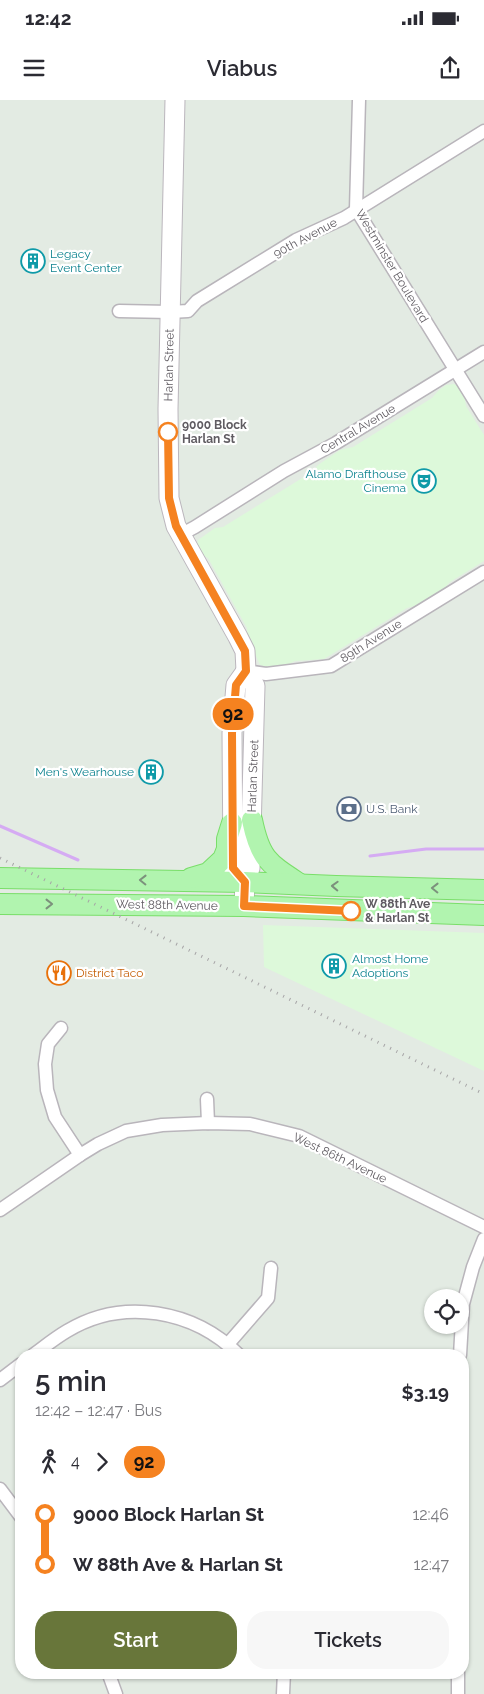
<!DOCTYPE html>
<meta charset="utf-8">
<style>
body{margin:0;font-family:Raleway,sans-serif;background:#f7f7f7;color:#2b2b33;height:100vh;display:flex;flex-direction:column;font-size:19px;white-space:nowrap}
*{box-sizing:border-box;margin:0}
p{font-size:16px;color:#7c7c81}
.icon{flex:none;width:28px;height:28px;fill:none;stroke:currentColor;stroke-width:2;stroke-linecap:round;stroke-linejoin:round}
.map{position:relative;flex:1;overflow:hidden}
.side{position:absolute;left:15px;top:1249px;width:454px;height:330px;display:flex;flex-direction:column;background:#fff;border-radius:20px;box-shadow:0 1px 4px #0004}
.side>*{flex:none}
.badge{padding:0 10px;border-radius:16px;font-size:18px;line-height:32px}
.tools{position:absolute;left:424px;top:1189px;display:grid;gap:10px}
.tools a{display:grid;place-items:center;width:45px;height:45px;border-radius:50%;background:#fff;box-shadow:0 1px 4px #0004;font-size:25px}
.map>.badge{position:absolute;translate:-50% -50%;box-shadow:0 0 0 2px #fff}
.legs{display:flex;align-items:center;gap:8px;height:55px;padding:0 20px;font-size:16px}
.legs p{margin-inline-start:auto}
.summary{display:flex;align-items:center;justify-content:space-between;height:85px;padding:0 20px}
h1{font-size:28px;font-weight:600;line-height:38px}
.cta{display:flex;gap:10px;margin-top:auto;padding:10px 20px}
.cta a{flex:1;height:58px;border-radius:20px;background:#68763a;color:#fff;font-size:20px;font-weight:600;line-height:58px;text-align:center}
.cta a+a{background:#f7f7f7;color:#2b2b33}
ul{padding:0 20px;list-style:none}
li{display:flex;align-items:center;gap:18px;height:50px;font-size:19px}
li i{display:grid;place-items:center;width:8px;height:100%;margin:0 6px;background:currentColor}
li i::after{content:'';width:12px;height:12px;margin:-6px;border:4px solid;border-radius:50%;background:#fff}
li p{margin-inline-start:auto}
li:first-child i{background:linear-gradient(#0000 50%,currentColor 0)}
li:last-child i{background:linear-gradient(currentColor 50%,#0000 0)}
.status{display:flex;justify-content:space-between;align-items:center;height:35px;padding:0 25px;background:#fff;direction:ltr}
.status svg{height:14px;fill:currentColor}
header{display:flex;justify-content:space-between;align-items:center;height:65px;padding:0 20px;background:#fff;font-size:22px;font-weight:600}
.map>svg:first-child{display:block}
.commercial{fill:#ddf9da}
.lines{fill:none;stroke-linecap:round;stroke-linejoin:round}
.stream{stroke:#d5abf3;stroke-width:3}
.street-casing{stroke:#b9b5bb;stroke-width:15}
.secondary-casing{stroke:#bbb6bd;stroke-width:21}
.primary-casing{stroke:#79de69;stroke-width:22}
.street{stroke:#fff;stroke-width:12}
.secondary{stroke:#fff;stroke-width:19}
.primary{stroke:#b1f4af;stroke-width:20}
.rail{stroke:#a6a4a6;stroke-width:3;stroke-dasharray:1 6;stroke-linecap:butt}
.oneway{stroke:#7c917c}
.line-1-casing{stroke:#fff;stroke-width:11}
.line-1{stroke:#f58220;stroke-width:8}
.stop-1-dot{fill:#fff;stroke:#f58220;stroke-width:2.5}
.labels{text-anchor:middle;stroke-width:4.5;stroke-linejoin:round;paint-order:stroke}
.street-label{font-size:12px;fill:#5f5b61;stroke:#fff}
.culture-label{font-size:12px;fill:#0d838f;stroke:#fff;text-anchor:start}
.stop-label{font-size:12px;font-weight:bold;fill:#5f5b61;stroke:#fff;text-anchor:start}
.service-label{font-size:12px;fill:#4e5e75;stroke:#fff;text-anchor:start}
.food-label{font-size:12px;fill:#c56008;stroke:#fff;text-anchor:start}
</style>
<div class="status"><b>12:42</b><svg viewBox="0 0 49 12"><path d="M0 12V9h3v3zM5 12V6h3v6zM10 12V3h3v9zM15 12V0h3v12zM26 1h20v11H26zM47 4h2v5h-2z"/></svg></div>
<header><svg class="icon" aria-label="menu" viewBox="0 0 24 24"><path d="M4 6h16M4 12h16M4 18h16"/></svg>Viabus<svg class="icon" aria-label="share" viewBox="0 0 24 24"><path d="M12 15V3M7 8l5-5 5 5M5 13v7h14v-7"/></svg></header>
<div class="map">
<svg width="484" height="1594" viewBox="0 0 484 1594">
<rect width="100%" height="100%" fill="#e3ebe3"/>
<g class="commercial">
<path d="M454,284L458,286L464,295L466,306L484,335V461L450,482L444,489L427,501L418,505L407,508L324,559L295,561L287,565L267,567L260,565L247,536V528L208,458L202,455L197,445L198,440L215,428L223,427L312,372L318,365L340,350L353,347L432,298L438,291L446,285Z"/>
<path d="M263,825L484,833V971L264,867Z"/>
</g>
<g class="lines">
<g class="stream">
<path d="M0,726L78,760"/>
<path d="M370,756L426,749H484"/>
</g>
<g class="street-casing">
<g id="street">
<path d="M359,0L356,109L484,316"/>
<path d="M119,211L170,212L188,211L197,201L296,140L344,118L484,31"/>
<path d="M180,435L195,427L284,371L336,343L484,252"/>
<path d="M246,571L266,574L331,566L484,472"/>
<path d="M61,928L48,944L45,964L47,990L55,1017L80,1055"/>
<path d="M207,999L208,1023"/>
<path d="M0,1110L80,1055L98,1044L126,1031L162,1025L208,1023L250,1024L299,1036L484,1127"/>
<path d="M228,1244L268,1198L271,1168"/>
<path d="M33,1255C44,1247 55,1238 67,1231C123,1197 194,1210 239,1255"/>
<path d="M460,1255L463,1204L473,1167L484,1139"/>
<path d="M0,1280L21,1264"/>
<path d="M0,1389L21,1417"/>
<path d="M108,1572L116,1594"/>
<path d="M283,1594L284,1572"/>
<path d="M458,1594V1572"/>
</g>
</g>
<g class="secondary-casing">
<g id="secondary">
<path d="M175,0L168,309L169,398L176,426L238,537L245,551L246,571L255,586L250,768L245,782L244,806"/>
<path d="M245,782L233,768L232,633L236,585L246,571"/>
</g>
</g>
<g class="primary-casing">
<g id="primary">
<path d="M252,720C260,759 268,763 300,784"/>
<path d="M0,778L245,782L336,786L484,790"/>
<path d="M191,778L208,773L223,759L227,749V739L232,723"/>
<path d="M0,804L244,806L484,815"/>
</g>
</g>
<use href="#street" class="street"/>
<use href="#secondary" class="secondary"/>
<use href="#primary" class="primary"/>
<path class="rail" d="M0,758L484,994"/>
</g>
<defs><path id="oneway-chevron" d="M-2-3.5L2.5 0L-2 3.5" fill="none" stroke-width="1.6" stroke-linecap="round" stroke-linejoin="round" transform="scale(1.25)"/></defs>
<g class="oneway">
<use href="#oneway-chevron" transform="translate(143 780) rotate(-179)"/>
<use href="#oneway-chevron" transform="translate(335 786) rotate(-178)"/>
<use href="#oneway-chevron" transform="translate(435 788) rotate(-179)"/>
<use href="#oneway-chevron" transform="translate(49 804)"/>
</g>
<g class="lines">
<g class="line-1-casing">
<path id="line-1" d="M168,332L169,398L176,426L245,551L246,571L236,585L232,633L233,768L245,782L244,806L351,811"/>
</g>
<use href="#line-1" class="line-1"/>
</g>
<defs>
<g id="building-ring" transform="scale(1.25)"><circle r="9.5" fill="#fff" stroke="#0f9aa8" stroke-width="1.5"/><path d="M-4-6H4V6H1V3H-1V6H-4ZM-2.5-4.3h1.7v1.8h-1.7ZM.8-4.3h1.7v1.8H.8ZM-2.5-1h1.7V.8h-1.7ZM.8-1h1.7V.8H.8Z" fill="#0f9aa8"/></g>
<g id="theatre-ring" transform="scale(1.25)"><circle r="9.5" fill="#fff" stroke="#0f9aa8" stroke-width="1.5"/><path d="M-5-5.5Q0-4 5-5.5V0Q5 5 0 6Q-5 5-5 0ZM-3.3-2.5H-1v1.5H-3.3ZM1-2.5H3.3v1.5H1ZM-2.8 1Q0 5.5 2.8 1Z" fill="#0f9aa8"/></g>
<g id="bank-ring" transform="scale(1.25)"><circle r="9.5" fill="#fff" stroke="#5c6f8a" stroke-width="1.5"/><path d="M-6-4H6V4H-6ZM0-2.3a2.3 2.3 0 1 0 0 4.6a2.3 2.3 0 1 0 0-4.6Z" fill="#5c6f8a"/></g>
<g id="restaurant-ring" transform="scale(1.25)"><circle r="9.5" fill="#fff" stroke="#e8710a" stroke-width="1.5"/><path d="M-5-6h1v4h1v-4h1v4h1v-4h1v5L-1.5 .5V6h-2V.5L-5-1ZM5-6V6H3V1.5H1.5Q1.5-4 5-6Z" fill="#e8710a"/></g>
</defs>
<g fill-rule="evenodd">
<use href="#building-ring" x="33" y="161"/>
<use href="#theatre-ring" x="424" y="381"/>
<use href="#building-ring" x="151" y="672"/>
<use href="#bank-ring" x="349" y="709"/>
<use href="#building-ring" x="334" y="866"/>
<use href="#restaurant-ring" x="59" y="873"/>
</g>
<g class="stop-1-dot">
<circle cx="168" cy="332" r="9"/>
<circle cx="351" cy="811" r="9"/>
</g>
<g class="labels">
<g class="street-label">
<text transform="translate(305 138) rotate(-28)" y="4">90th Avenue</text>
<text transform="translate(392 166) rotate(59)" y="4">Westminster Boulevard</text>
<text transform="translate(169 265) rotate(-89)" y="4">Harlan Street</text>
<text transform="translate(358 329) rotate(-31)" y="4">Central Avenue</text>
<text transform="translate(371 541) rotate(-32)" y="4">89th Avenue</text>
<text transform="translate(253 676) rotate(-88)" y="4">Harlan Street</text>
<text transform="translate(167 805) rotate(1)" y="4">West 88th Avenue</text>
<text transform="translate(340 1058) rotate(25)" y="4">West 86th Avenue</text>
</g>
<g class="culture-label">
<text x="50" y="158">Legacy<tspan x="50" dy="14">Event Center</tspan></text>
<text x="406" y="378" text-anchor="end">Alamo Drafthouse<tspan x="406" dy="14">Cinema</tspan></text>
<text x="134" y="676" text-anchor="end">Men's Wearhouse</text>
<text x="352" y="863">Almost Home<tspan x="352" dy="14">Adoptions</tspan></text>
</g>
<g class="stop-label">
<text x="182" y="329">9000 Block<tspan x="182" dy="14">Harlan St</tspan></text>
<text x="365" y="808">W 88th Ave<tspan x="365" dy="14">&amp; Harlan St</tspan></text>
</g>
<g class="service-label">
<text x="366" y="713">U.S. Bank</text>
</g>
<g class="food-label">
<text x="76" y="877">District Taco</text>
</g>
</g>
</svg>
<div class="tools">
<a><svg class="icon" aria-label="locate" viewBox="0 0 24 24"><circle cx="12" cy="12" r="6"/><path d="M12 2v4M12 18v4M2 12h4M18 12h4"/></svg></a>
</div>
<b class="badge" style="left:233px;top:614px;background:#f58220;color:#111">92</b>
<section class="side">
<div class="summary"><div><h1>5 min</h1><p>12:42 – 12:47 · Bus</p></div><b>$3.19</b></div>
<div class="legs"><svg class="icon" aria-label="walk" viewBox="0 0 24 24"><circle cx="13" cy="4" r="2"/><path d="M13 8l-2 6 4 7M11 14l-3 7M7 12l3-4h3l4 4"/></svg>4<svg class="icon" aria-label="forward" viewBox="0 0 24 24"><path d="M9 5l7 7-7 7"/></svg><b class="badge" style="background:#f58220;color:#111">92</b></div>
<ul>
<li><i style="color:#f58220"></i><b>9000 Block Harlan St</b><p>12:46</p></li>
<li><i style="color:#f58220"></i><b>W 88th Ave &amp; Harlan St</b><p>12:47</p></li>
</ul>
<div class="cta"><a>Start</a><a>Tickets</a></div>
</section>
</div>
